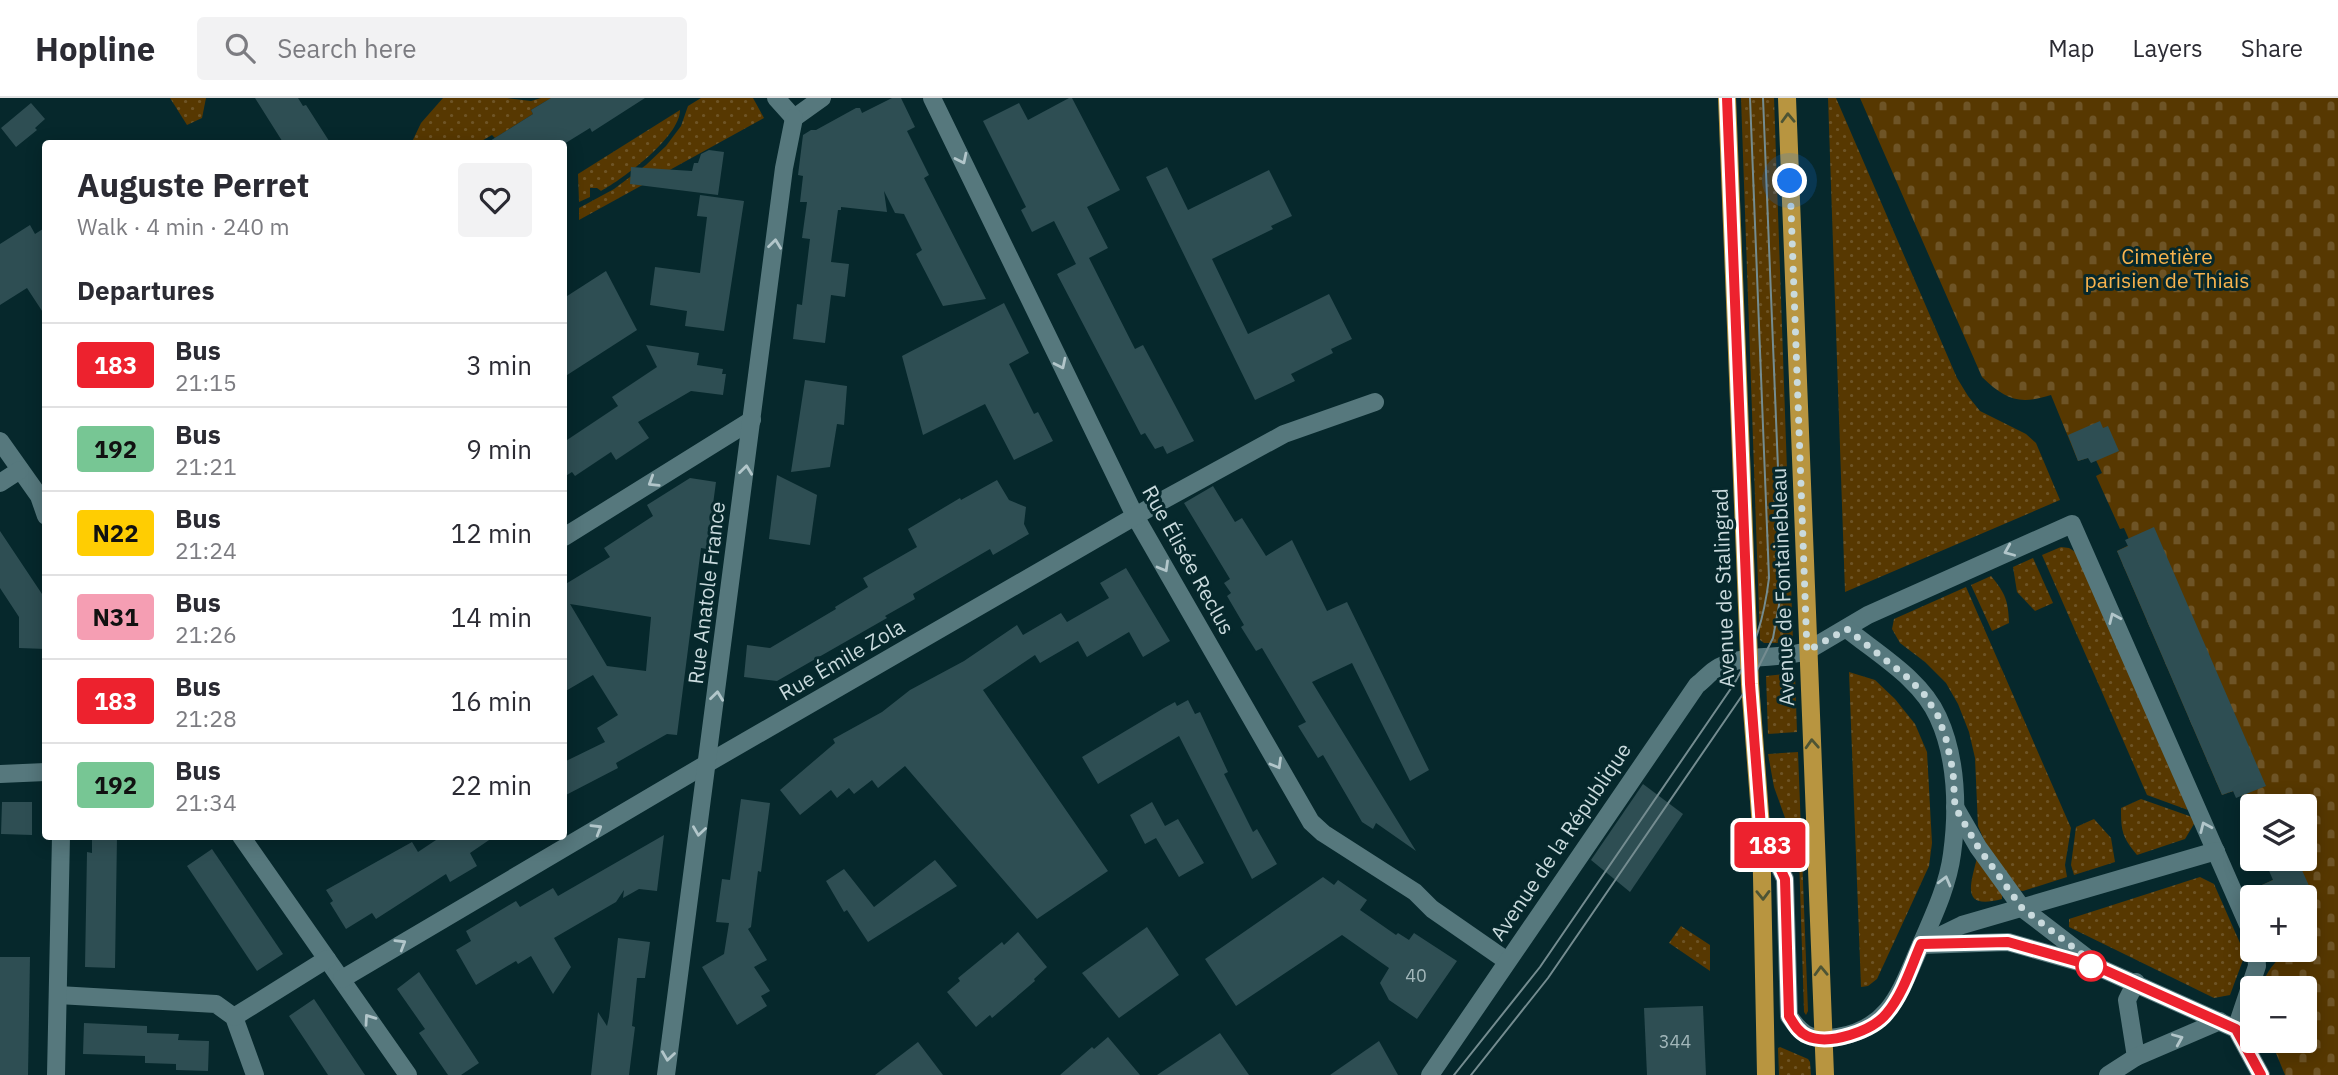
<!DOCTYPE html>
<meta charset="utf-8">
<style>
body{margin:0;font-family:"IBM Plex Sans",sans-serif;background:#f2f2f3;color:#2b2b33;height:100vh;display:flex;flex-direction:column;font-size:26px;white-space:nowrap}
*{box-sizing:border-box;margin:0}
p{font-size:23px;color:#7c7c81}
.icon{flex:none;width:38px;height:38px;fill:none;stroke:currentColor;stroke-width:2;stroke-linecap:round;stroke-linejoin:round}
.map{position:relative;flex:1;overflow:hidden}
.sheet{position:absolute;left:42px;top:42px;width:525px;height:700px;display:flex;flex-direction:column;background:#fff;border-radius:7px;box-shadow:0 4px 18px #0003}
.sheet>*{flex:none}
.badge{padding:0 14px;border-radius:5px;font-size:24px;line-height:46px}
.buttons{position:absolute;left:2240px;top:696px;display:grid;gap:14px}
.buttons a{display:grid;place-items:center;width:77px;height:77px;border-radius:7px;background:#fff;box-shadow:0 4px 18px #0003;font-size:35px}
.you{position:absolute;width:35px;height:35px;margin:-18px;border:5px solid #fff;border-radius:50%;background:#1a73e8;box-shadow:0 0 0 10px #1a73e833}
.map>.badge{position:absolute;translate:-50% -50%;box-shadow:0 0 0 4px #fff}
h2{padding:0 35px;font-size:26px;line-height:63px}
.round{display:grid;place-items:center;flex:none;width:74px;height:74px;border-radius:7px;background:#f2f2f3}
.head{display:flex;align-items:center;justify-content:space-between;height:119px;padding:0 35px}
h1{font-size:33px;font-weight:700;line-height:52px}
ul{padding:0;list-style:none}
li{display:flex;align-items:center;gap:21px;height:84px;padding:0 35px;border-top:2px solid #e1e1e2}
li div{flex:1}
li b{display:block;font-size:26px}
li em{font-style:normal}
li .badge{min-width:77px;font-weight:700;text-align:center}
header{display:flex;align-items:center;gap:42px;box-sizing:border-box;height:98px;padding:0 35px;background:#fff;border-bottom:2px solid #e1e1e2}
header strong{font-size:33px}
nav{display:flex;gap:38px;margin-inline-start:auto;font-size:24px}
.search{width:490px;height:63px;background:#f2f2f3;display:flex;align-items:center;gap:18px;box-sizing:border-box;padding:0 24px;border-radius:7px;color:#7c7c81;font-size:26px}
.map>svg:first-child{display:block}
.grass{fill:url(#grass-dots)}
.cemetery{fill:url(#cemetery-stones)}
.building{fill:#2e4e53;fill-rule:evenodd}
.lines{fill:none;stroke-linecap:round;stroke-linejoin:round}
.street{stroke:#56787d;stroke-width:18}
.secondary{stroke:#56787d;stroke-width:18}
.primary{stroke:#b89540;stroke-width:18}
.tram{stroke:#748c90;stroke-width:2}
.oneway{stroke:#4d5434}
.oneway2{stroke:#b2c6ca}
.line-casing{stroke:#fff;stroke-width:16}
.line{stroke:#ed222e;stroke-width:10}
.walk{stroke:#c9dadd;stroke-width:7;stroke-dasharray:0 12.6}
.stop-dot{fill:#fff;stroke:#ed222e;stroke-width:3.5}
.labels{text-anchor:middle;stroke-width:6;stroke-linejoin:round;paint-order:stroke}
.number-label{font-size:18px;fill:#a2b7ba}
.park-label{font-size:21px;fill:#f8b34d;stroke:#06282c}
.street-label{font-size:21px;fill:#c9dadd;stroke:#06282c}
</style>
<header>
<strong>Hopline</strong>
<div class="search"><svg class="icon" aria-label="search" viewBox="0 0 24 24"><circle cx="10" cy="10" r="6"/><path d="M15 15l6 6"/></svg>Search here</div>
<nav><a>Map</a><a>Layers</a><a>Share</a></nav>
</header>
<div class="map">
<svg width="2338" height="977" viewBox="0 0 2338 977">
<defs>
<pattern id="grass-dots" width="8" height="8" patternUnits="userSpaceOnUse" patternTransform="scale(1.75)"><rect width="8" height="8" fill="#573801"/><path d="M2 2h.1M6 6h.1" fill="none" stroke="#6e5426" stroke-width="1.8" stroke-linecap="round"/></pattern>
<pattern id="cemetery-stones" width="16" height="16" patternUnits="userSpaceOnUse" patternTransform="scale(1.75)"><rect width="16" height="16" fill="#573801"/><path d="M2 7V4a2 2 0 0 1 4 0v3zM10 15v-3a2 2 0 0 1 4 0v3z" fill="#6e5426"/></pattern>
</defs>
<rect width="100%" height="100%" fill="#06282c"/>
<g class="grass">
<path d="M170,0H206L202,20L187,27Z"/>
<path d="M443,0H507L531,3L541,0H558L546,3L531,12L533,16L495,40L492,37L478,45L411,46L421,25Z"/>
<path d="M701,0H753L764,20L579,122V110L614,91L646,67L666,48L681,28L688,8Z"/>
<path d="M1741,0H1774L1793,545H1764L1760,542Z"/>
<path d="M1828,0H1836L1957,280L1968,298L1980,313L2026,336L2036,345L2060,402L1845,494Z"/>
<path d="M680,12C680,39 623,81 601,93L597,90H590V99L579,104L578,76Z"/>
<path d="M2061,449L2069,450L2077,455L2188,712L2147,697L2042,457Z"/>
<path d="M2033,460L2053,505L2035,513L2017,494L2013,469Z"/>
<path d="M1991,478C2006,496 2008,503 2009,525L1992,533L1971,487Z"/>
<path d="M1966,489L2071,730L2065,767L2067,779L2023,793L2016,792L1991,758L1978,728L1975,660L1969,634L1958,606L1946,585L1925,564L1900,545L1892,531L1894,521Z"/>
<path d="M1849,574L1875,582L1895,601L1915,626L1927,654L1932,745L1929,768L1877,881L1868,888L1861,889Z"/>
<path d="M1792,575L1795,577L1797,634L1768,636L1766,578Z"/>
<path d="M1798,654L1808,913L1806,917L1804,914L1799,759L1774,689L1768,656Z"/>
<path d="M2141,701L2192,719L2194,726L2185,741L2137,757C2122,739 2121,733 2121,710Z"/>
<path d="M2094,721L2111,740L2115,764L2074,777L2071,767L2076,729Z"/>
<path d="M1977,760L2002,797V801C1961,812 1970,788 1977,760Z"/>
<path d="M2200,779L2214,786L2243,852V862L2230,897L2214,900L2069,829V821Z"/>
<path d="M1681,828L1710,847V873L1669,845Z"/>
<path d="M1780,949L1808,961L1810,964L1811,977H1779L1778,950Z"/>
</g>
<path class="cemetery" d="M1860,0H2338V977H2285L2271,943H2305V891H2260C2269,869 2280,852 2305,852V800L2262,787L2277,780L2269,762L2265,764L2264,761H2305V709H2252V736L2241,711L2247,708L2239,691L2222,697L2117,453L2131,446L2124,430L2120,431L2096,378L2102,375L2094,358L2078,363L2051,297C2019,307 2006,302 1982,279Z"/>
<g class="building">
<path d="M255,0H298L303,8L306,7L331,46H284Z"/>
<path d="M551,0H645L592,34L590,30L564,46H485L533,16L531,12Z"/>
<path d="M892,0H901L915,29L907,33L929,77L924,80L986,201L943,208L916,156L922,152L904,116L895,115L884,93L887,114L841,109V112H838L831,164L849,166L845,199L831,197L825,245L793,241L797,206L802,207L810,141L802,140L807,104H800L803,78L798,77L803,37L811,32H816L856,10H860L862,15Z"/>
<path d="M1069,0H1072L1120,92L1087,109L1108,150L1089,160L1135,251L1143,247L1194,343L1167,356L1163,348L1155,351L1145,335L1141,337L1057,176L1076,166L1054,123L1032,134L1021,112L1026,109L983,23L1019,5L1028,22Z"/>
<path d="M31,5L45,21L35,30L37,32L16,49L1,30Z"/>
<path d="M709,52L724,54L718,97L630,86L631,69L692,73L694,65H698L701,56Z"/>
<path d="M1167,69L1188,112L1269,72L1292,118L1271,128L1273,131L1212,161L1248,236L1329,196L1352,241L1331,251L1333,255L1291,276L1295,283L1255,302L1146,79Z"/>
<path d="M700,97L744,103L724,233L685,228L687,213L650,207L655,169L700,175L707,119L697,118Z"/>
<path d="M30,127L35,136L46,129V219L27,190L0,207V146Z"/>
<path d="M606,173L637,232L564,279V200Z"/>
<path d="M1004,205L1029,255L1009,266L1034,316L1038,314L1053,343L1014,362L985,306L923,337L902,258Z"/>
<path d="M646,247L699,255L697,267L723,271L722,276H726L723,297L691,293L638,324L649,340L616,362L611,354L575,378L572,374L564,379V344L618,308L612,299L657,269Z"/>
<path d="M805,282L847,288L844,327L837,326L830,369L791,374Z"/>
<path d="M2100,323L2103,330L2108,328L2119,353L2091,365L2088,360L2078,363L2068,337Z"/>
<path d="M777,377L817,397L810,447L769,441Z"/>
<path d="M690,380L716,384L707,451L701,450L677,637L667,636L616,665L618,670L564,698V664L605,644L597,630L618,617L593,577L564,594V487L610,459L604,450L653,418L647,407ZM570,506L651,519L646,573L607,568Z"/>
<path d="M997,382L1009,402L1026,409L1024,426L1029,436L993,457L990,451L913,496L915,501L885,518L887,520L777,583L744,579L747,547L770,550L836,511L835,509L868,489L863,480L917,449L908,431L960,400L961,402Z"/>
<path d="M1213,388L1235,424L1242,420L1266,458L1292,442L1327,513L1347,504L1429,672L1410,683L1352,565L1312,584L1416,753L1376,725L1373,731L1362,724L1323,657L1318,660L1298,628L1306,624L1262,550L1256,553L1241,529L1244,527L1227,498L1231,495L1224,485L1230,481L1184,405Z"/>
<path d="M2154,429L2266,688L2236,700L2233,693L2222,697L2117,453L2128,448L2125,442Z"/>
<path d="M0,433L46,502V551L19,550V519L0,490Z"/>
<path d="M1126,470L1170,543L1143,559L1129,534L1087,559L1078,543L1040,565L1035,557L983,592L1108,773L1037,821L905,668L878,690L872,682L854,696L849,690L837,700L831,692L800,717L780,692L835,645L833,641L882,614L910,592L964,563L1017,527L1023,537L1061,515L1067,524L1109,500L1100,485Z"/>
<path d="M1188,602L1195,616L1200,614L1228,674L1224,676L1253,734L1257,731L1277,766L1252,781L1179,638L1098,686L1082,659L1164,610L1175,604L1177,608Z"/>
<path d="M1643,686L1683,716L1630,794L1591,762Z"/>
<path d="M741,701L770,705L761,774L758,773L751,829L748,831L767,862L754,869L770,893L761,898L767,908L737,927L702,869L724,856L729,825L716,824L722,781L730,782Z"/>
<path d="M2,704H32V737L1,736Z"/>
<path d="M1152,704L1165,728L1178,721L1204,765L1179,779L1156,740L1145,746L1130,717Z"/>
<path d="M664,737L657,793L639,791L623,800L624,792L616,804L554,840L571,869L553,896L531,858L518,866L516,863L476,887L456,852L471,843L466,833L516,803L520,809L553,790L558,798Z"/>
<path d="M92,738H117L115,870L85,869L87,754L92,755Z"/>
<path d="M442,738H495L470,755L477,768L450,784L446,776L376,821L372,815L346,831L330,805L333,803L326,792L412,744L418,754Z"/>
<path d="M212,751L283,856L257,873L187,768Z"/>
<path d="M2264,761H2297L2310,790L2305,792L2308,800H2249L2246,794L2273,782Z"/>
<path d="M935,762L957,788L868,844L847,812L844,814L826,783L844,771L874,809Z"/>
<path d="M1323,779L1334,787L1338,782L1367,802L1360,812L1396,837L1398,835L1409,842L1414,835L1457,863L1417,921L1389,902L1380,885L1389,870L1342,837L1236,908L1205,861Z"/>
<path d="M1147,829L1179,877L1119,920L1082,875Z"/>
<path d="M1018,834L1047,869L1034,881L1035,883L992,920L990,917L976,929L947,894L960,883L958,880L1002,844L1004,847Z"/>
<path d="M618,840L650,844L645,880H637L632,928L635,929L629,977H591L598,914L607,928L609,919Z"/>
<path d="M0,859H30L28,977H0Z"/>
<path d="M419,874L479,965L461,977H448L419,935L425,931L397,891Z"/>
<path d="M314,901L332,928L365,977H328L307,945L289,918Z"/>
<path d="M1703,908L1706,977H1647L1644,910Z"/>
<path d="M84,925L147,928V935L179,936L178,942L209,943L208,973L176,972V966L145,965V958L83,956Z"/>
<path d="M1220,935L1249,977H1157Z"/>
<path d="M1108,939L1140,977H1060L1092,949L1094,951Z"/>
<path d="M1379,943L1398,977H1330Z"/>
<path d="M918,944L943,977H875Z"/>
</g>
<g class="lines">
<g class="street">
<path d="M776,0L794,20"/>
<path d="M932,0L1135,418L1311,724L1323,735L1415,794L1432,811L1507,863"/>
<path d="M794,20L822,0"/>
<path d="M0,343L39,398L46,418"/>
<path d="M0,385L20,372"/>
<path d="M564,439L752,322"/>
<path d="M1807,553L1868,517L2072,426L2252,836"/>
<path d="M0,676L46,674"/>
<path d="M1955,709L1978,749L2022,810L2091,863"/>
<path d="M1761,729L1785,781L1789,918C1803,939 1813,943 1838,939C1890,930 1900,894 1919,851C1932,821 1948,788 1952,756C1958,712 1957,660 1938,619C1921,581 1879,557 1847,531"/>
<path d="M241,738L408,977"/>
<path d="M1929,843L1962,827L2216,753"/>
<path d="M1921,847L2008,844L2100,870L2236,931L2261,977"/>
<path d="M342,881L708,665L1158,405L1284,336L1375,304"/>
<path d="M2136,884L2127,902L2136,959"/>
<path d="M58,897L216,906L234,919L255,977"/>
<path d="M234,919L327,861"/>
<path d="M2236,931L2257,868L2256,852"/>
<path d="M56,977L61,738"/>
<path d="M666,977L784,70L794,20"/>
<path d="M2108,977L2136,959L2220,923"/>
</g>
<path class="secondary" d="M1430,977L1697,587C1704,582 1711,573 1719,569C1746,555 1779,562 1807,553"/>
<g class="primary">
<path d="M1727,0L1750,586L1761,729L1766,977"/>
<path d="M1787,0L1825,977"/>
</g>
<g class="tram">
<path d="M1454,977L1540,869L1734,586C1755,550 1764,521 1769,480L1750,0"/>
<path d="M1471,977L1548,880L1750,586L1773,540L1781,496L1782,469L1763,0"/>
</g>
</g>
<defs><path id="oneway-chevron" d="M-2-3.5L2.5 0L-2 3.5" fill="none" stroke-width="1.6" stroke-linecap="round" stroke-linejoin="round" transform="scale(1.75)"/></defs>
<g class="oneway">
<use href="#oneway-chevron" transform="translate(1788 20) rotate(-92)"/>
<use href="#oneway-chevron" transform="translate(1812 646) rotate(-93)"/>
<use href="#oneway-chevron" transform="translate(1763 797) rotate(89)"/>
<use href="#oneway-chevron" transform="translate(1821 873) rotate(-92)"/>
</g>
<g class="oneway2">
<use href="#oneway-chevron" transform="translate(962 61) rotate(64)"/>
<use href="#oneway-chevron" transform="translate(775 146) rotate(-83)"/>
<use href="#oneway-chevron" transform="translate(1061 266) rotate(64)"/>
<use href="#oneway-chevron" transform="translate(746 372) rotate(-83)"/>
<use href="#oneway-chevron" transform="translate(653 384) rotate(148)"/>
<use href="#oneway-chevron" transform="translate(2009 453) rotate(157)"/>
<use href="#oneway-chevron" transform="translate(1164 469) rotate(60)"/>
<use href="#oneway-chevron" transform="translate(2114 520) rotate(-114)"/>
<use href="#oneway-chevron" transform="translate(717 598) rotate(-83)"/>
<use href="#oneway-chevron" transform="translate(1277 666) rotate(60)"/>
<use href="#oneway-chevron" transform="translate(2205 729) rotate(-114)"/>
<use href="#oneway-chevron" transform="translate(597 731) rotate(-31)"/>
<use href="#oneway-chevron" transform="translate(699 733) rotate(98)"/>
<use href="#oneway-chevron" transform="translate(1945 783) rotate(-75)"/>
<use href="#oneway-chevron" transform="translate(401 846) rotate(-31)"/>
<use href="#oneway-chevron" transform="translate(369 921) rotate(-125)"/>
<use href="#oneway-chevron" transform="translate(2178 941) rotate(-23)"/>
<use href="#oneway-chevron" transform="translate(668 958) rotate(98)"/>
</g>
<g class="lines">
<g class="line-casing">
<path id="line" d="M1727,0L1750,586L1761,729L1785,781L1789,918C1794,926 1798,934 1807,938C1829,948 1873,933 1887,915C1903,896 1911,869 1921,846L2008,844L2100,870L2236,931L2261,977"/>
</g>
<use href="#line" class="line"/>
<path class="walk" d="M1790,83L1807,553L1847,531L1907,579L1924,596L1938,618L1946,641L1953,673L1955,709L1978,749L2022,810L2100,870L2091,868"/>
</g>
<circle class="stop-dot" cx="2091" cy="868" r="14"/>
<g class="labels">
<g class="number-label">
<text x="1416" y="884">40</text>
<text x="1675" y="950">344</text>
</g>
<g class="park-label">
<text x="2167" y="166">Cimetière<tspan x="2167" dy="24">parisien de Thiais</tspan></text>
</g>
<g class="street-label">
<text transform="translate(1188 462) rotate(61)" y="7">Rue Élisée Reclus</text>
<text transform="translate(1783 489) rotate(-92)" y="7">Avenue de Fontainebleau</text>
<text transform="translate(1724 490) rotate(-92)" y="7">Avenue de Stalingrad</text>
<text transform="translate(707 495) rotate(-83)" y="7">Rue Anatole France</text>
<text transform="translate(842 562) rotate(-30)" y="7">Rue Émile Zola</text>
<text transform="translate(1561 744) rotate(-56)" y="7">Avenue de la République</text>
</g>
</g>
</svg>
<div class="buttons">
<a><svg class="icon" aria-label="layers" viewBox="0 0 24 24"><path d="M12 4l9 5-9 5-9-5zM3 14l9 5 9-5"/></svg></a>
<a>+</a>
<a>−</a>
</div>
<div class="you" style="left:1790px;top:83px"></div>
<b class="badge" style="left:1770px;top:747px;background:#ed222e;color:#fff">183</b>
<section class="sheet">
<div class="head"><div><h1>Auguste Perret</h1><p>Walk · 4 min · 240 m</p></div><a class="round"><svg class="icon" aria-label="heart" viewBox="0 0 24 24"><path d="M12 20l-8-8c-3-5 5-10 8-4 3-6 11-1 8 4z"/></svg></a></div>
<h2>Departures</h2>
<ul>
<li><span class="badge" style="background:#ed222e;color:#fff">183</span><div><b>Bus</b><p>21:15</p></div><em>3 min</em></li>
<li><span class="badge" style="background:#77c694;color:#111">192</span><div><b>Bus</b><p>21:21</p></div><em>9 min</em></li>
<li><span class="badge" style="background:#ffcd02;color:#111">N22</span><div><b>Bus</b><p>21:24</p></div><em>12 min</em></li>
<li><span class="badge" style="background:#f59eb3;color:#111">N31</span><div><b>Bus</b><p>21:26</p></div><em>14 min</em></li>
<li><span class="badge" style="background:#ed222e;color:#fff">183</span><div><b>Bus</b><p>21:28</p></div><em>16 min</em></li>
<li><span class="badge" style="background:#77c694;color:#111">192</span><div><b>Bus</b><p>21:34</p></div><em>22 min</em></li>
</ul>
</section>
</div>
